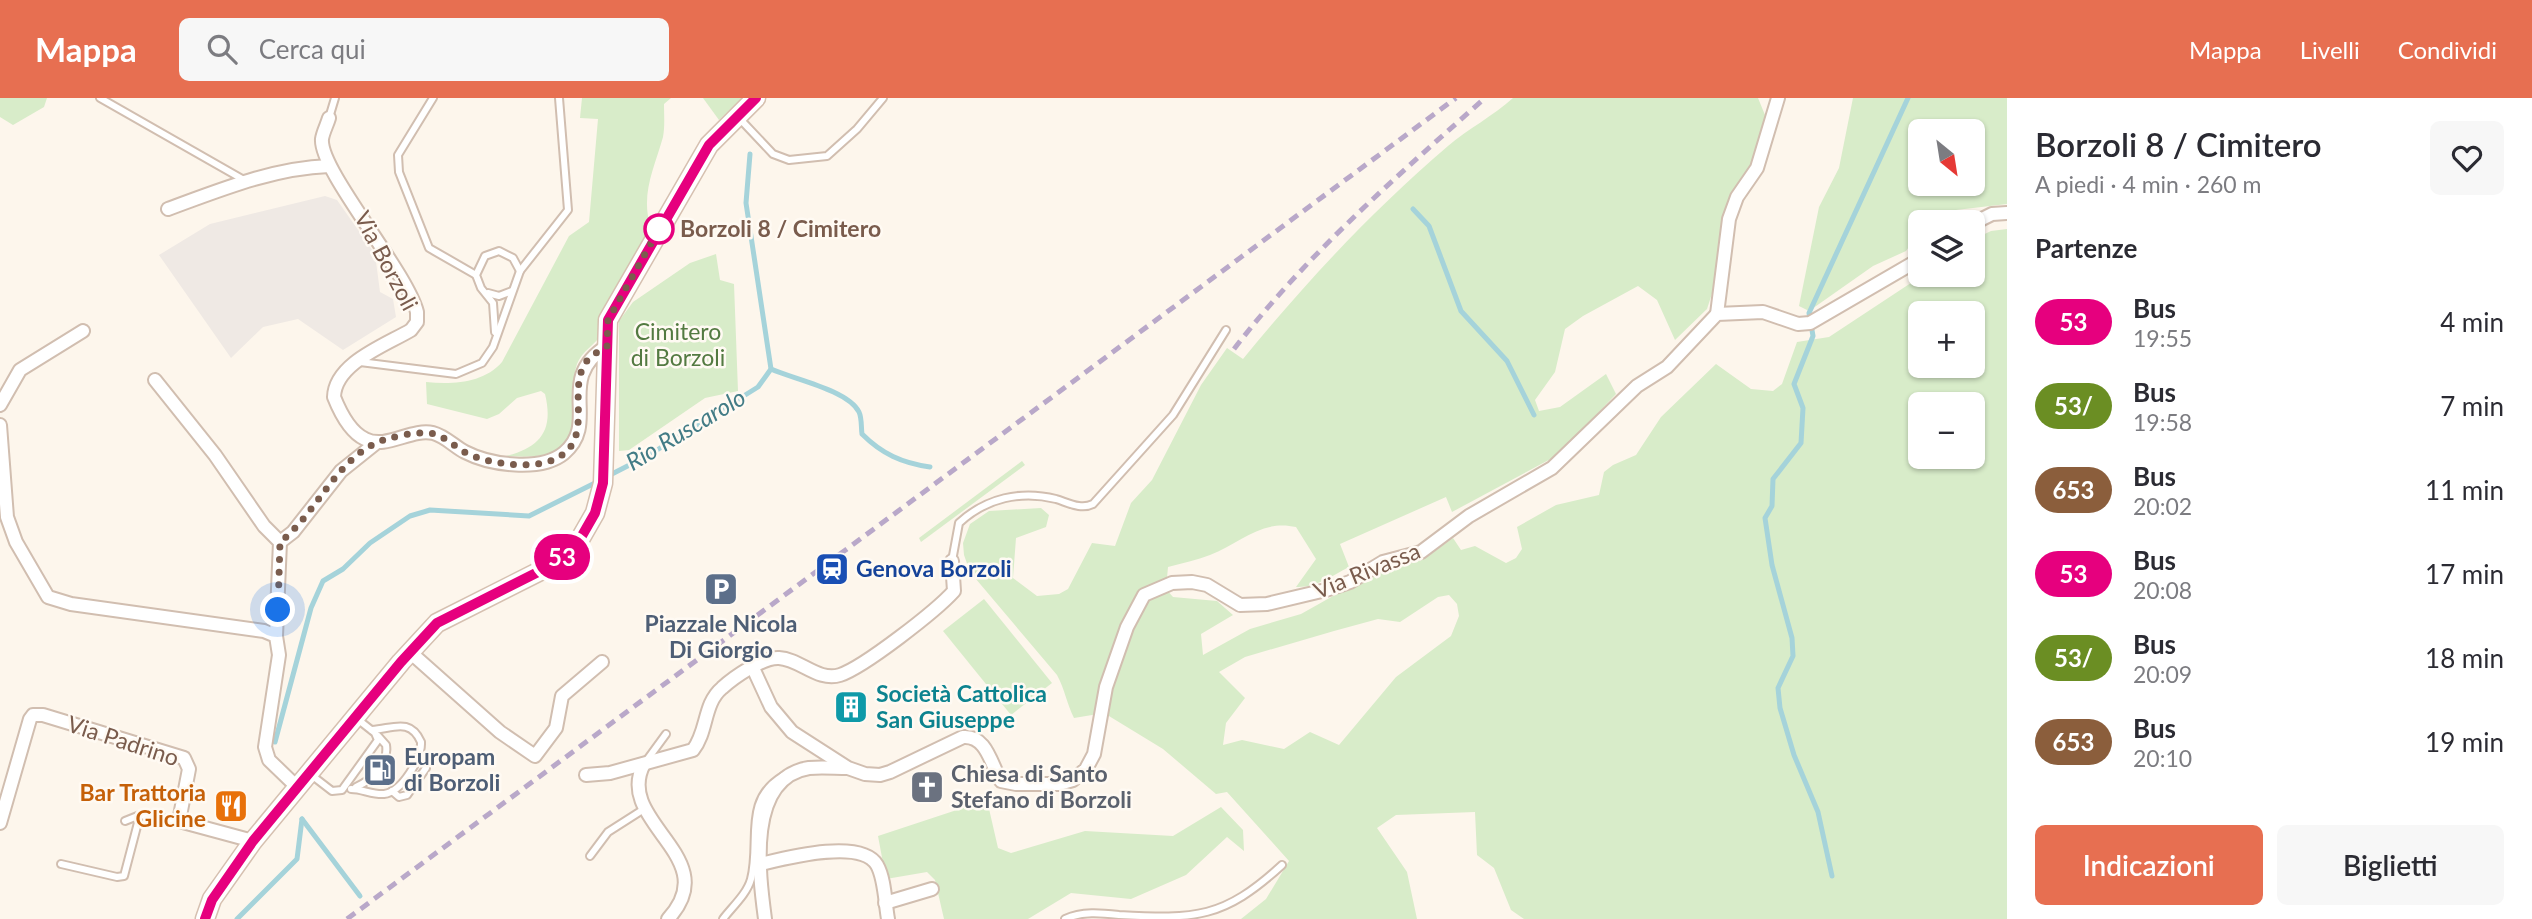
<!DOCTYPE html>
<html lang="it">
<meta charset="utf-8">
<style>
body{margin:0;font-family:Lato,sans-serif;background:#f7f7f7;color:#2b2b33;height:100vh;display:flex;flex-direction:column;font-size:26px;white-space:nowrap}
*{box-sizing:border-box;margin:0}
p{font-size:23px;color:#7c7c81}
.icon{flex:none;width:38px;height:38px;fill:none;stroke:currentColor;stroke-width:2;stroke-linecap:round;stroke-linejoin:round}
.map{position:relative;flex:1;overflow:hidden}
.panel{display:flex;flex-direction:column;background:#fff;width:525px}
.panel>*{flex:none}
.badge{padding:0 14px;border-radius:23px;font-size:24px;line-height:46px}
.needle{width:46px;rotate:150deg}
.controls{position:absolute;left:1908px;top:21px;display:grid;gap:14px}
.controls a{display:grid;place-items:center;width:77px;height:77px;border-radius:10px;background:#fff;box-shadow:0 2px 5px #0004;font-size:35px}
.you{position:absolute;width:35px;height:35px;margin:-18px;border:5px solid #fff;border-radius:50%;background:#1a73e8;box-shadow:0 0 0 10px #1a73e833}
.map>.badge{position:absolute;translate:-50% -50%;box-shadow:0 0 0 4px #fff}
h2{padding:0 28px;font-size:26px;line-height:63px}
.round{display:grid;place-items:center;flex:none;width:74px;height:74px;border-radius:10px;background:#f7f7f7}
.overview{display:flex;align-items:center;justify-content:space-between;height:119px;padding:0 28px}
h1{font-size:33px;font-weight:600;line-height:52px}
.cta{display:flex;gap:14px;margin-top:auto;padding:14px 28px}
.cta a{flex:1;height:80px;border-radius:10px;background:#e76f51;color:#fff;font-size:28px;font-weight:600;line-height:80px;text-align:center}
.cta a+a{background:#f7f7f7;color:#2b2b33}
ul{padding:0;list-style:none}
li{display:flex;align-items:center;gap:21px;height:84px;padding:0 28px}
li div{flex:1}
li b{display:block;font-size:26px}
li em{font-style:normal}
li .badge{min-width:77px;font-weight:700;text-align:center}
header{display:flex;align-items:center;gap:42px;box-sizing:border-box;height:98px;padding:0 35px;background:#e76f51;color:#fff}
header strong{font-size:33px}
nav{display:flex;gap:38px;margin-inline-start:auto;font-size:24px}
.search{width:490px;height:63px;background:#f7f7f7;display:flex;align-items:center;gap:18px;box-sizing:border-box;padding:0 24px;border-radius:10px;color:#7c7c81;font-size:26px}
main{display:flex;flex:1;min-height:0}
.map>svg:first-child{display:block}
.industrial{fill:#efe9e4}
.green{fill:#d8ecc9;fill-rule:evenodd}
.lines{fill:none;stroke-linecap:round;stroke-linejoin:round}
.stream{stroke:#a5d3da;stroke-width:5}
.service-casing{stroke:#d1beb0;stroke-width:10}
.minor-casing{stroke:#d1beb0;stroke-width:16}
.secondary-casing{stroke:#d6c0b0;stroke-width:21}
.service{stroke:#fff;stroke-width:6}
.minor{stroke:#fff;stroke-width:12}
.secondary{stroke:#fff;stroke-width:18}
.rail{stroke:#b9a8c9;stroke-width:5;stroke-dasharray:10 7;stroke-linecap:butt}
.line-casing{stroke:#fff;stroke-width:16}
.line{stroke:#e6007e;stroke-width:10}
.walk{stroke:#7a5c4d;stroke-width:7;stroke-dasharray:0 12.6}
.stop-dot{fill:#fff;stroke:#e6007e;stroke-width:3.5}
.labels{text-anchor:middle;stroke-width:5;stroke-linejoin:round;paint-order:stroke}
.stop-label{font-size:23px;font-weight:bold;fill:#7a5c4d;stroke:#fffaf3;text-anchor:start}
.street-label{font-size:23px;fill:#7a5c4d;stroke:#fffaf3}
.park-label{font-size:23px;fill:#537a41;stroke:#fffaf3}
.transit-label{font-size:23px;font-weight:bold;fill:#164399;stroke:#fffaf3;text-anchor:start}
.service-label{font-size:23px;font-weight:bold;fill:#4e5e75;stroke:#fffaf3}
.culture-label{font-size:23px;font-weight:bold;fill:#0d838f;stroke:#fffaf3;text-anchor:start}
.worship-label{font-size:23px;font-weight:bold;fill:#5b616d;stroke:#fffaf3;text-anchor:start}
.food-label{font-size:23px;font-weight:bold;fill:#c56008;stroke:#fffaf3;text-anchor:end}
.water-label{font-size:24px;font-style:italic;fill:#437c86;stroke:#fffaf3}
</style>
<header>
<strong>Mappa</strong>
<div class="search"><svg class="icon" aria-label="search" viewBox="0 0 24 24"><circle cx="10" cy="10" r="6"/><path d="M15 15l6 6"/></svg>Cerca qui</div>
<nav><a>Mappa</a><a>Livelli</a><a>Condividi</a></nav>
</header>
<main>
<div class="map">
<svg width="2007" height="821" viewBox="0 0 2007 821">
<rect width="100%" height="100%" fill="#fdf6ec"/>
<path class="industrial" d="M325,98L337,102L375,156L380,194L393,201L396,219L343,252L298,221L263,229L231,260L159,157L210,126Z"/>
<g class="green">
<path d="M0,0H47L44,9L13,27L0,19Z"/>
<path d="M582,0H671L664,6C664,16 665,29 663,39C654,71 640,97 651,130C635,165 620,204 601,237C594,248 582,253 577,266C569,289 583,324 566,344C552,361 526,359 506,358C540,349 554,333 545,296L541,293L517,300L499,316L487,321L427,306L426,284C452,287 484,285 502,264L569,138L589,124L598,21L580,20Z"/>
<path d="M703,0H742L719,22Z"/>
<path d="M1513,0H1758L1765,17L1754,66L1707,211L1675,242L1657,202L1638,188L1583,218L1565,231L1555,274L1535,302L1539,313L1560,309L1606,276L1616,296L1558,357L1452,414L1446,399L1340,446L1349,469C1332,478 1315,490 1296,489L1316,461L1296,429C1262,421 1240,445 1210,457C1197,462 1182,465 1168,469L1166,491L1173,499L1217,503L1233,517L1201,536L1203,557L1250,531L1301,516L1374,475L1427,459L1453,440L1461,452L1475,448L1506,465L1516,460L1522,451L1517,429L1556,407L1599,397L1604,374L1613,367L1636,357L1661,319L1716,266L1751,291L1773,293L1782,286L1797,244L1829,239L1923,177H1972V142L1991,133L2007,131V821H1524L1511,812L1494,770L1477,757L1475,714L1396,717L1377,730L1407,774L1417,821H1241L1266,801L1289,763L1227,694L1216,696L1163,651L1104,615L1074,620C1067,606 1065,592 1057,577L970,474L964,457L963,445L970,426L989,413L1041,410L1049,417L1046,429L1016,440L1013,480L1037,498L1059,496L1068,491L1092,445L1115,448L1131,405L1152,382L1201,287L1227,250L1243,261C1305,185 1373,112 1448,48C1468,31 1493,18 1513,0ZM1920,215H1972V268H1920ZM1920,306H1972V359H1920ZM1449,497L1457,506L1459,518L1451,538L1396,579L1339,647L1310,634L1284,651L1242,642L1223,647L1226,625L1245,600L1219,574L1245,559L1334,533L1378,521L1400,524L1438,499Z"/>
<path d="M1853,0H2007V106L1956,112L1920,124V133L1906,153L1873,168L1809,213L1799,208L1819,109L1839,70ZM1920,33H1972V86H1920Z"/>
<path d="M716,156L720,182L734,186L738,293L705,300L629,352L619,353V223L633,204L690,165Z"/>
<path d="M1022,363L1025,367L921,444L919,440Z"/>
<path d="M984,501L1052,585L1011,617L943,533Z"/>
<path d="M987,702L998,750L1011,755L1085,733L1173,738L1221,709L1243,732L1244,753L1227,739L1186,777L1131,801L1071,795L1028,821H944L935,782L927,774L886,781L878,738Z"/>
</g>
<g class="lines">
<g class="stream">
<path d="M1413,111L1429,128L1461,213L1507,263L1534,317"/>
<path d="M771,271C793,281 848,292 859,314C862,320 861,330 862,336C882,356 902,365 930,369"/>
<path d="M608,378L649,357L758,289L771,271L746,105L750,56"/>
<path d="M275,644L311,510L323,483L343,471L370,445L410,418L430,412L529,418L599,383"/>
<path d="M302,721L360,798"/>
<path d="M1832,778L1818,714L1794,657L1780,610L1778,590L1793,558L1792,540L1772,467L1765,420L1772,408L1773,381L1801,345L1803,310L1794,286L1813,238L1809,215L1908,0"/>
<path d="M237,821L297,761L302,721"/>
</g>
<g class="service-casing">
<g id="service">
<path d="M100,0L244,82"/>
<path d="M433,0L398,57L399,74L429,150L476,177"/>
<path d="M329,20L335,0"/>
<path d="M740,21L773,56L789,62L827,58L857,31L883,0"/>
<path d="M488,195L499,198L512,193"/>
<path d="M495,234L493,205L481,190L476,177L485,158L499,153L513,160L520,173"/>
<path d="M360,264L456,276L482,265L493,249L520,173L568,112L559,0"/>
<path d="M952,463L959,425C986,400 1021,392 1056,401C1069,405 1081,412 1093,406L1173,317L1226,232"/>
<path d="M647,662L666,636"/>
<path d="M310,676L332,693L342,692L378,642L375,635L356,620"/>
<path d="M356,689C372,682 389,666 386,647L378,638"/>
<path d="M351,691C362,691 373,697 384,696C402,694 422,660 421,644C410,619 392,631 372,632"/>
<path d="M392,693L399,699L407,697L426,670L424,663L416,664"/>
<path d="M125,723L140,717"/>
<path d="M590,758L608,734L644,711"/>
<path d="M61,766L117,779L124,778L140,717L179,723"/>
<path d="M723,821C732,809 747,796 751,781C761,744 742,702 783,678"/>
<path d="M1065,821C1082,813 1101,815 1119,817C1196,821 1223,821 1282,767"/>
</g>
</g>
<g class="minor-casing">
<g id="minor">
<path d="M329,20C327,27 323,34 322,41C319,72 406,172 417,214V224L411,232C386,247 335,265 334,299C340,314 350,334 365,341C386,352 411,330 433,335C445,338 455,349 465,354C490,367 541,374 564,355C601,324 554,281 607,248"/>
<path d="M168,111C220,92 273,70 329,68"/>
<path d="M1972,126L1992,116L2007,115"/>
<path d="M1717,216L1729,121L1737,99L1757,70L1778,0"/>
<path d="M155,282L215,357L264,428L280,444L276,538"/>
<path d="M0,307L20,272L83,233"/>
<path d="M0,327L7,419L16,444L48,499L71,506L264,533L276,538L279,557L265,649L269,662L297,689"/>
<path d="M280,444L293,434L341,373L376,345"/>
<path d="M410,554L500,634L535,658L556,630L562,598L602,564"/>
<path d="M753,570L771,609L792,634L848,670L865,676L880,677L890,674L963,639C987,637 991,667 1001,683L1016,686H1059L1073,682L1086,671L1094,656L1106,589L1127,529L1144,497L1172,485L1192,484L1207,487L1240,507L1267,506L1326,492L1350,484L1383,464L1421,454L1469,418L1552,370L1637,288L1667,269L1717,216L1763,214L1798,226L1810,225L1920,161"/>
<path d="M644,666C613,724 726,759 668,821"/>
<path d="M586,677L610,675L693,652C708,633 703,606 722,590C734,579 763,559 779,560C800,561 818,584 840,577C864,569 936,513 954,493L952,463"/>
<path d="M0,725L30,621L33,617H43L184,660L189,671L179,723L253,743"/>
<path d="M761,766C786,760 861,740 877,767C885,781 885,805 888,821"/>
<path d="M885,805L932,791"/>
<path d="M765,821C759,776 746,680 809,670C821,669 835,670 847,670"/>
</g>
</g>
<g class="secondary-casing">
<path id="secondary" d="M205,821L212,801L253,743L401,564L437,525L556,465L579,443L595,415L603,385L608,222L709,47L756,0"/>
</g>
<use href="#service" class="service"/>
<use href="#minor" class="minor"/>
<use href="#secondary" class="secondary"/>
<g class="rail">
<path d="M1234,251C1307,156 1396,79 1485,0"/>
<path d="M347,821L1456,0"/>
</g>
</g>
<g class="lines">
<g class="line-casing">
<path id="line" d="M205,821L212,802L253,743L401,564L437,525L556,465L579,443L595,415L603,385L608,222L709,47L756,0"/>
</g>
<use href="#line" class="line"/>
<path class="walk" d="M278,512L280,444C316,416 334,365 376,345C389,339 420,332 434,336C446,339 455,349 466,355C489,366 531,372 555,361C596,342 566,293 586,264C591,257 600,253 607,248L608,222L659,131"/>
</g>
<defs>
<g id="station-square" transform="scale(1.75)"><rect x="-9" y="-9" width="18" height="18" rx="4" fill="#1a4fb4" stroke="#fffaf3"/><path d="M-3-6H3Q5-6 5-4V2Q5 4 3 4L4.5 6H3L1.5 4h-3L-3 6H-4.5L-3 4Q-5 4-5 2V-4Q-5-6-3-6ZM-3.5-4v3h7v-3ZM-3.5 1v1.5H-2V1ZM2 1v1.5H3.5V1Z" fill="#fff"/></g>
<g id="parking-square" transform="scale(1.75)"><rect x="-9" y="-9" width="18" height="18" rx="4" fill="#5c6f8a" stroke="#fffaf3"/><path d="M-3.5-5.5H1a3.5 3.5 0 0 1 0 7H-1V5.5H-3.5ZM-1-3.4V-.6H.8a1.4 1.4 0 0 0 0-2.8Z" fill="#fff"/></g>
<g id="building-square" transform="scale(1.75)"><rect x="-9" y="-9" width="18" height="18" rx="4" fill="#0f9aa8" stroke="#fffaf3"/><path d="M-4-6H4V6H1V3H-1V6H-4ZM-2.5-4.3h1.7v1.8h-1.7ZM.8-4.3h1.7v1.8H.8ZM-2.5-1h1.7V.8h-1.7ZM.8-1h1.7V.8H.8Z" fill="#fff"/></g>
<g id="fuel-square" transform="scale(1.75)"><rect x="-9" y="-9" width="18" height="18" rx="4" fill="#5c6f8a" stroke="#fffaf3"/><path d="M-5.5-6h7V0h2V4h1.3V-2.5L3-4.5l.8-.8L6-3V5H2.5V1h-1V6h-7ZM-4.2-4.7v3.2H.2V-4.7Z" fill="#fff"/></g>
<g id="church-square" transform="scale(1.75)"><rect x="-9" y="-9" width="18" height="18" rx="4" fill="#6b7280" stroke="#fffaf3"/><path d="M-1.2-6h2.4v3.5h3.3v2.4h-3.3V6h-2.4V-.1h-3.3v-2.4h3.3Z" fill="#fff"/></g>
<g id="restaurant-square" transform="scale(1.75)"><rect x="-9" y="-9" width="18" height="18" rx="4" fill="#e8710a" stroke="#fffaf3"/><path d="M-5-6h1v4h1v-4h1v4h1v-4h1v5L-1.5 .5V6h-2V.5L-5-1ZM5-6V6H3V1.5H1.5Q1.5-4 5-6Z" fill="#fff"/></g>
</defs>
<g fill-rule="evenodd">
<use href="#station-square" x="832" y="471"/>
<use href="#parking-square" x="721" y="491"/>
<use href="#building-square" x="851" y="609"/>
<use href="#fuel-square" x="380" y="672"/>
<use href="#church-square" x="927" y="689"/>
<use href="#restaurant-square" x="231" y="708"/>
</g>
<circle class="stop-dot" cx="659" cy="131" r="14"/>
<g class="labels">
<g class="stop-label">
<text x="680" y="139">Borzoli 8 / Cimitero</text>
</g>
<g class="street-label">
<text transform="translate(386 163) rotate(62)" y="8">Via Borzoli</text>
<text transform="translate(1367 473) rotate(-22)" y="8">Via Rivassa</text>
<text transform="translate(123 643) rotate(18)" y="8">Via Padrino</text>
</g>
<g class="park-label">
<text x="678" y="242">Cimitero<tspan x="678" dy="26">di Borzoli</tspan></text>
</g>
<g class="transit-label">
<text x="856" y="479">Genova Borzoli</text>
</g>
<g class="service-label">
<text x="721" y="534">Piazzale Nicola<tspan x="721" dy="26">Di Giorgio</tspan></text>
<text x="404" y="667" text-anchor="start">Europam<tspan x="404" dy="26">di Borzoli</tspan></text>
</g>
<g class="culture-label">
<text x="876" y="604">Società Cattolica<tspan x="876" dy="26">San Giuseppe</tspan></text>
</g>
<g class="worship-label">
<text x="951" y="684">Chiesa di Santo<tspan x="951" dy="26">Stefano di Borzoli</tspan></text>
</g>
<g class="food-label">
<text x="206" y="703">Bar Trattoria<tspan x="206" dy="26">Glicine</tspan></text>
</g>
<g class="water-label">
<text transform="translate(686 332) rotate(-31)" y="8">Rio Ruscarolo</text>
</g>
</g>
</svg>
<div class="controls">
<a><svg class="needle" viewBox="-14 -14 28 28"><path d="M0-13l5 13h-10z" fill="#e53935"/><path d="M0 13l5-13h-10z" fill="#7c7c81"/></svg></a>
<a><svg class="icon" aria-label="layers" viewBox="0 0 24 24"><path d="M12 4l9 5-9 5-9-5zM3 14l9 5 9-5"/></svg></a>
<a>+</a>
<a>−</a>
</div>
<div class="you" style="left:278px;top:512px"></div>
<b class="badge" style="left:562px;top:459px;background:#e6007e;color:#fff">53</b>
</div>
<section class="panel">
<div class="overview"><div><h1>Borzoli 8 / Cimitero</h1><p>A piedi · 4 min · 260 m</p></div><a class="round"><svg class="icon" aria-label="heart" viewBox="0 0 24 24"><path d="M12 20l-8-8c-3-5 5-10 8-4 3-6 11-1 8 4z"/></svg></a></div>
<h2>Partenze</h2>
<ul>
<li><span class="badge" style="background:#e6007e;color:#fff">53</span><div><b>Bus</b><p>19:55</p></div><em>4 min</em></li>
<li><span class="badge" style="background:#6b8e23;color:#fff">53/</span><div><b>Bus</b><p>19:58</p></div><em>7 min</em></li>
<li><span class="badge" style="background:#8b5e3c;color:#fff">653</span><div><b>Bus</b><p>20:02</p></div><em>11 min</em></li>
<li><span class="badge" style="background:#e6007e;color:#fff">53</span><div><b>Bus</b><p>20:08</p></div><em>17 min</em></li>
<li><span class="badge" style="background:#6b8e23;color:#fff">53/</span><div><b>Bus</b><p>20:09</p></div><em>18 min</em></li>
<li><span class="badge" style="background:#8b5e3c;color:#fff">653</span><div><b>Bus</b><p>20:10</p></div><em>19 min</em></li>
</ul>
<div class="cta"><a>Indicazioni</a><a>Biglietti</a></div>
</section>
</main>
